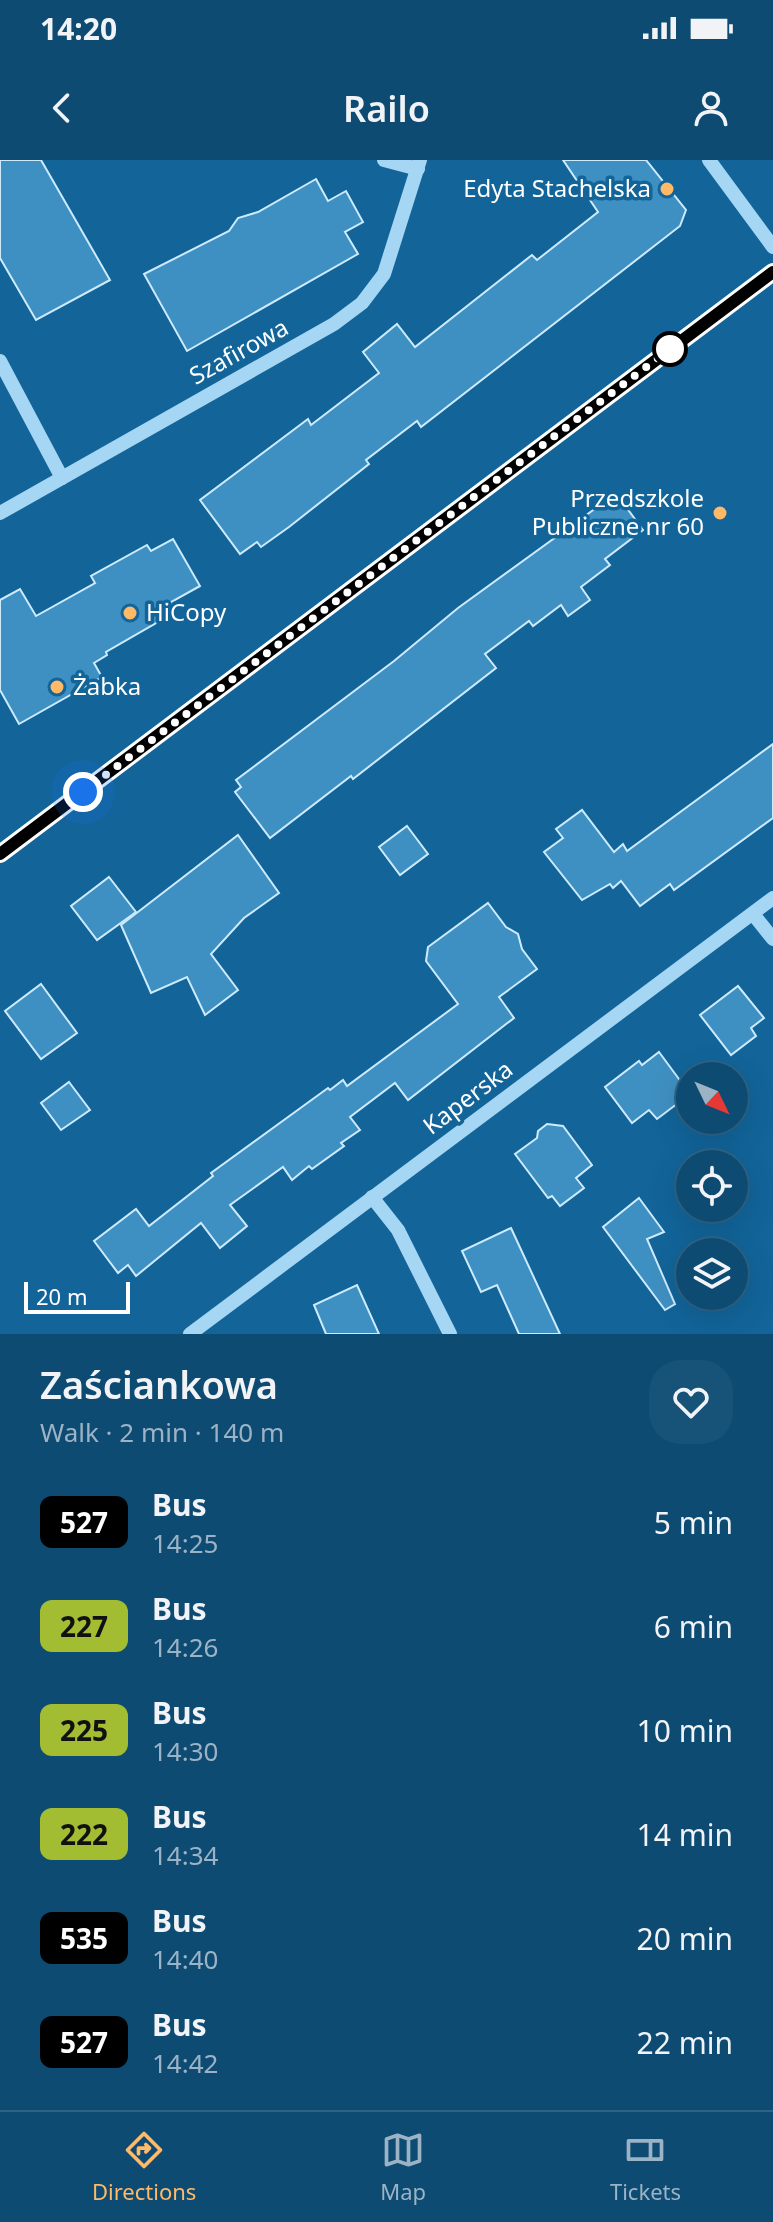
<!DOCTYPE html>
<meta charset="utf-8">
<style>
body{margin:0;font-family:"Noto Sans",sans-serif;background:#175278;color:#f1f3f6;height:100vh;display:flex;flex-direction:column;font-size:30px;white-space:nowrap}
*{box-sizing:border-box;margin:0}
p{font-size:26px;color:#9bb3c4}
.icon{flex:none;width:44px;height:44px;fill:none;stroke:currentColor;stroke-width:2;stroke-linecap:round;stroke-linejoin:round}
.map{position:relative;height:1174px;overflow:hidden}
.drawer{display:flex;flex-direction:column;background:#0e4b73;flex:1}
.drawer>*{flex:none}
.badge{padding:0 16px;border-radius:12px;font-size:28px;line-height:52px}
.needle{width:52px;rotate:133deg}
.controls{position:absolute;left:676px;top:902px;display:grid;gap:16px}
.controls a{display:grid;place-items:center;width:72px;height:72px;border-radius:50%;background:#0e4b73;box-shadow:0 8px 32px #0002,0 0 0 2px #2e6385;font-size:40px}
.scale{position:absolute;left:24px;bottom:20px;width:106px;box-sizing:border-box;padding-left:8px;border:4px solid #fff;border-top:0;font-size:22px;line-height:28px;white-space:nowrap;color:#fff;-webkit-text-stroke:6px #126499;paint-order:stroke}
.you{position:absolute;width:40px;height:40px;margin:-20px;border:6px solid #fff;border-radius:50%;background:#1a73e8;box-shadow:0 0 0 12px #1a73e833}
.map>.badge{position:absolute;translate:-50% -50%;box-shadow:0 0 0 4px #fff}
.round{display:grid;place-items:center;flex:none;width:84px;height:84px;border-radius:32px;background:#175278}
.summary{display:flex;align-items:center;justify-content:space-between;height:136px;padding:0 40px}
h1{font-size:38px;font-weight:600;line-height:60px}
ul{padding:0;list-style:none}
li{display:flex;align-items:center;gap:24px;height:104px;padding:0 40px}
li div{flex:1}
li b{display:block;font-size:30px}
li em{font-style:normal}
li .badge{min-width:88px;font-weight:700;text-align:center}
.status{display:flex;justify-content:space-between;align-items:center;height:56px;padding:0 40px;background:#0e4b73;direction:ltr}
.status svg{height:22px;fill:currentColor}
header{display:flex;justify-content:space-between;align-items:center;height:104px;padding:0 40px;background:#0e4b73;font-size:36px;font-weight:600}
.menu{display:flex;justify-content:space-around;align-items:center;height:112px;border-top:2px solid #2e6385;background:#0e4b73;font-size:22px;color:#9bb3c4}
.menu a{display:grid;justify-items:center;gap:4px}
.menu .current{color:#ffb967}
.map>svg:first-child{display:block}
.building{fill:#3f90c2;stroke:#cdebfd;stroke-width:2}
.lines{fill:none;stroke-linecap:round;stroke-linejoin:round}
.minor{stroke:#a5d6f4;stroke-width:14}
.line-casing{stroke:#fff;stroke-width:18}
.line{stroke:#000;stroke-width:12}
.walk{stroke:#fff;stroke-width:8;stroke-dasharray:0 14.4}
.poi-dot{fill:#ffb967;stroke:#126499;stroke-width:3}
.stop-dot{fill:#fff;stroke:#000;stroke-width:4}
.labels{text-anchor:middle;stroke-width:7;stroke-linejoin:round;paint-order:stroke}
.poi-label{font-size:24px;fill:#fff;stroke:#126499;text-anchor:end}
.street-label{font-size:24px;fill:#fff;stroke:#126499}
</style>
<div class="status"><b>14:20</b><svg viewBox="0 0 49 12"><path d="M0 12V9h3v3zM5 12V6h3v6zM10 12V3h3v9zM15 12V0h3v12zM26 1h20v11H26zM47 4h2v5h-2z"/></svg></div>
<header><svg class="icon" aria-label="back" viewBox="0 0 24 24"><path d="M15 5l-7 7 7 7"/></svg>Railo<svg class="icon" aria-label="person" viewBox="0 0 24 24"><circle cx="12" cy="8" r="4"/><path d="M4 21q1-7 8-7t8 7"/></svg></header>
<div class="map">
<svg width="773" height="1174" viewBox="0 0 773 1174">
<rect width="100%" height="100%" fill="#126499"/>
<g class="building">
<path d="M0,0H41L110,120L36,160L0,98Z"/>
<path d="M563,0H646L686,50L680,66L421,267L417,261L366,300L369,304L289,367L261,387L257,382L240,394L200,340L308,259L311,265L379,213L363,192L397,164L415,187L532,95L537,100L598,52Z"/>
<path d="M316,19L328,41L346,31L363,62L345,72L358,94L187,191L144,114L229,71L238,58L258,52Z"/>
<path d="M607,334L618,336L643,370L605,399L610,405L581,427L590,440L568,456L561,445L533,466L529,461L485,494L496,508L353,619L351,616L270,678L235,632L241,627L236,620L394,501L458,448L596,348L598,340Z"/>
<path d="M173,379L200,426L171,442L174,447L161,455L163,459L106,492L107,495L94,503L102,517L19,564L0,530V440L20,429L36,456L95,423L91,416L147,385L151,391Z"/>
<path d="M773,584V658L674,730L670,724L640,746L621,721L613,728L610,724L582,740L544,692L563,678L556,669L582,650L614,692L623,684L627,691Z"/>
<path d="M407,666L428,694L400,715L379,687Z"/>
<path d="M238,675L279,733L244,758L211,794L238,830L205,855L187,817L151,833L121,765Z"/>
<path d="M109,717L136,752L97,780L71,746Z"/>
<path d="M488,743L506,767L518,774L522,789L537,809L499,837L514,858L408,940L395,923L350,957L360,970L341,983L344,986L312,1009L309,1006L292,1020L283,1007L230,1045L247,1066L220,1088L201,1063L136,1116L128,1105L118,1113L94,1081L136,1049L149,1066L213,1016L211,1013L328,928L330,930L343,920L347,926L458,844L426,801L428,787Z"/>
<path d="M41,824L77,873L41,899L5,851Z"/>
<path d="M738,826L764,858L751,868L756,876L731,895L700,855Z"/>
<path d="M659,892L690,934L657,959L649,950L632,963L605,927L639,901L642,905Z"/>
<path d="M69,922L90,950L61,970L41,943Z"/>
<path d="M547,964L563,966L592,1005L576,1018L584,1028L560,1046L552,1036L548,1038L515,994L537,978L538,971Z"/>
<path d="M639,1038L664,1072L647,1079L675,1144L665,1150L603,1067Z"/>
<path d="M511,1068L560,1174H519L497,1125L481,1132L462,1091Z"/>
<path d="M357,1125L379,1174H326L314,1145Z"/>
</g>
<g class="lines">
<g class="minor">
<path d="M384,0L418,9"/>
<path d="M709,0L773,87"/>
<path d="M0,201L62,318"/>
<path d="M0,353L334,164L362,143L384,114L420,0"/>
<path d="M0,694L773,112"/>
<path d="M753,754L773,779"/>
<path d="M372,1037L398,1070L450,1174"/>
<path d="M190,1174L773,738"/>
</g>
</g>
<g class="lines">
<g class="line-casing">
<path id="line" d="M0,694L773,112"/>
</g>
<use href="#line" class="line"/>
<path class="walk" d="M83,632L670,189"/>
</g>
<g class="poi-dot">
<circle cx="667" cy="29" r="8"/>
<circle cx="720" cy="353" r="8"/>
<circle cx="130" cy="453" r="8"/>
<circle cx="57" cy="527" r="8"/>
</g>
<circle class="stop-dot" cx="670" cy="189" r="16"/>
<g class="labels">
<g class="poi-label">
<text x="651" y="37">Edyta Stachelska</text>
<text x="704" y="347">Przedszkole<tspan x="704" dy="28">Publiczne nr 60</tspan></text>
<text x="146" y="461" text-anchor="start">HiCopy</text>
<text x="73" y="535" text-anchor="start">Żabka</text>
</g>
<g class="street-label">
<text transform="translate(239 192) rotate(-29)" y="8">Szafirowa</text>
<text transform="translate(468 938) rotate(-37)" y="8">Kaperska</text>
</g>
</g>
</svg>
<div class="controls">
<a><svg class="needle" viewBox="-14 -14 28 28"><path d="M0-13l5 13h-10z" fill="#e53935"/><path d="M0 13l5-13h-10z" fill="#9bb3c4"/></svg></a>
<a><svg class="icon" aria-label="locate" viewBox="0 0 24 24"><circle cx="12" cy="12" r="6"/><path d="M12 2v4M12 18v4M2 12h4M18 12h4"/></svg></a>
<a><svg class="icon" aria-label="layers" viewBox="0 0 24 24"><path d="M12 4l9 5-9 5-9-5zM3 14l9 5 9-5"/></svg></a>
</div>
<div class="scale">20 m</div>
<div class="you" style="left:83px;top:632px"></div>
</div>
<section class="drawer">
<div class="summary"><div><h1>Zaściankowa</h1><p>Walk · 2 min · 140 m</p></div><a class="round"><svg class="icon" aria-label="heart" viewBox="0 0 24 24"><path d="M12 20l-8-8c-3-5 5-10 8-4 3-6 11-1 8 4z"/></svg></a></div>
<ul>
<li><span class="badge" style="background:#000;color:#fff">527</span><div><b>Bus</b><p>14:25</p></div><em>5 min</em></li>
<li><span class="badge" style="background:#a2bd31;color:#111">227</span><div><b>Bus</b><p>14:26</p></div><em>6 min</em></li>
<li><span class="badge" style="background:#a2bd31;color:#111">225</span><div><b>Bus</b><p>14:30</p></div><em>10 min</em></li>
<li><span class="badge" style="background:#a2bd31;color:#111">222</span><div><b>Bus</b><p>14:34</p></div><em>14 min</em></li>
<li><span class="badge" style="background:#000;color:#fff">535</span><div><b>Bus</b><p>14:40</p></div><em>20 min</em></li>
<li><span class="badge" style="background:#000;color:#fff">527</span><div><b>Bus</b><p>14:42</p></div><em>22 min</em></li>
</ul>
</section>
<nav class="menu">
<a class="current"><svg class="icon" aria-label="directions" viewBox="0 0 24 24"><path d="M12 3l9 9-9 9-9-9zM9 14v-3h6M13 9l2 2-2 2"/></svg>Directions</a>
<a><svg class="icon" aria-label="map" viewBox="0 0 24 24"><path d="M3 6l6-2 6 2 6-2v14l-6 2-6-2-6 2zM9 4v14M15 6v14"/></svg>Map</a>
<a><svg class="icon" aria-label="tickets" viewBox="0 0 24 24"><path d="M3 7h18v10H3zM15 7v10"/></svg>Tickets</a>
</nav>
